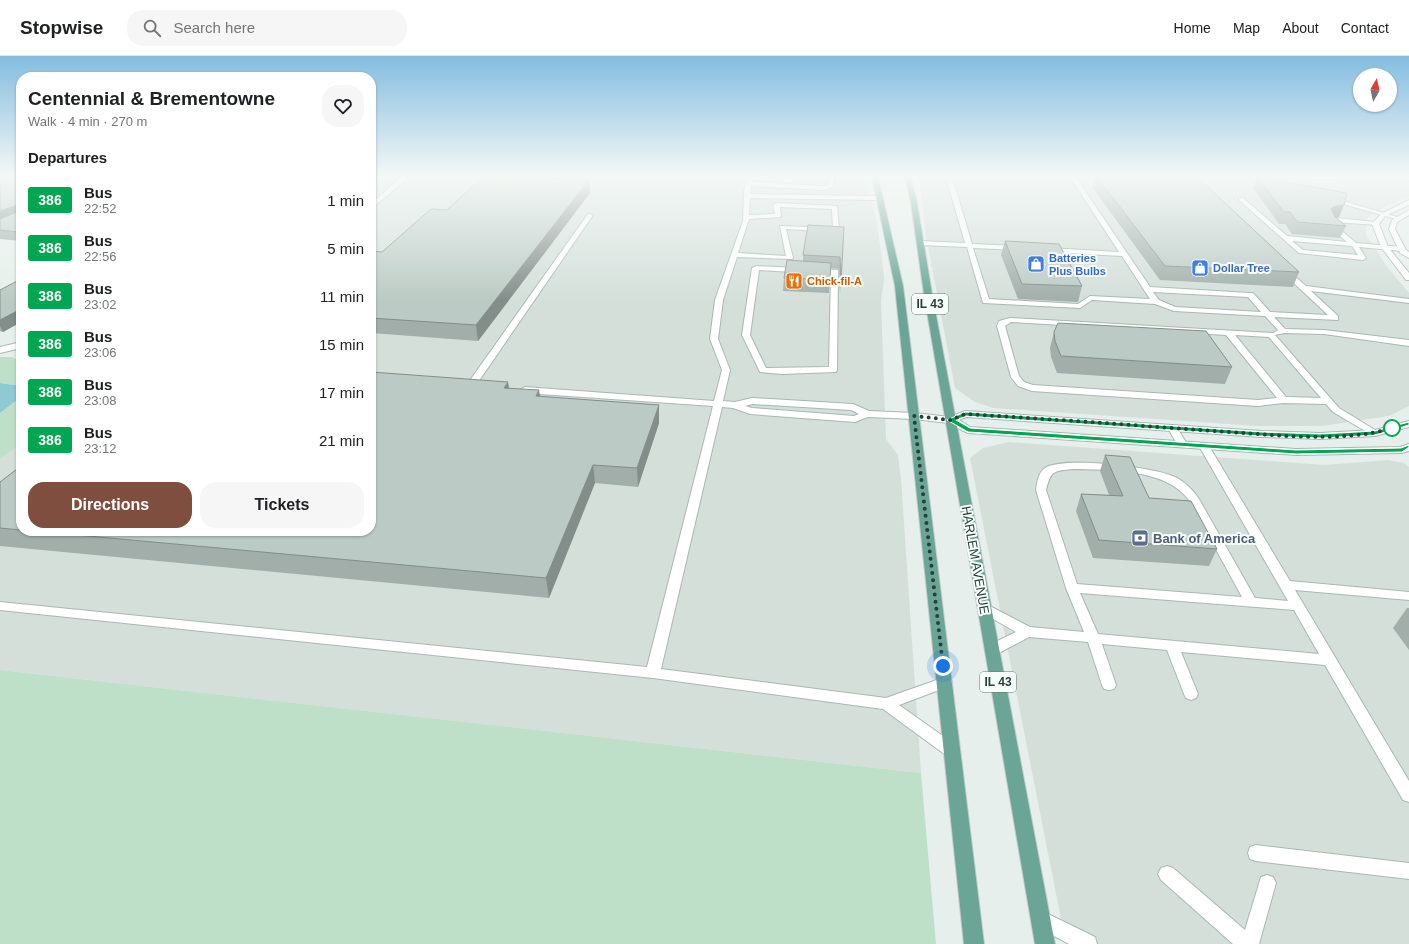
<!DOCTYPE html>
<meta charset="utf-8">
<style>
body{margin:0;font-family:Helvetica,sans-serif;background:#f6f6f6;color:#202124;height:100vh;display:flex;flex-direction:column;font-size:15px;white-space:nowrap}
*{box-sizing:border-box;margin:0}
p{font-size:13px;color:#757577}
.icon{flex:none;width:22px;height:22px;fill:none;stroke:currentColor;stroke-width:2;stroke-linecap:round;stroke-linejoin:round}
.map{position:relative;flex:1;overflow:hidden}
.details{position:absolute;left:16px;top:16px;width:360px;height:464px;display:flex;flex-direction:column;background:#fff;border-radius:16px;box-shadow:0 1px 3px #0004}
.details>*{flex:none}
.badge{padding:0 8px;border-radius:3px;font-size:14px;line-height:26px}
.needle{width:26px;rotate:9deg}
.controls{position:absolute;left:1353px;top:12px;display:grid;gap:8px}
.controls a{display:grid;place-items:center;width:44px;height:44px;border-radius:50%;background:#fff;box-shadow:0 1px 3px #0004;font-size:20px}
.you{position:absolute;width:20px;height:20px;margin:-10px;border:3px solid #fff;border-radius:50%;background:#1a73e8;box-shadow:0 0 0 6px #1a73e833}
.map>.badge{position:absolute;translate:-50% -50%;box-shadow:0 0 0 2px #fff}
h2{padding:0 12px;font-size:15px;line-height:36px}
.round{display:grid;place-items:center;flex:none;width:42px;height:42px;border-radius:16px;background:#f6f6f6}
.head{display:flex;align-items:center;justify-content:space-between;height:68px;padding:0 12px}
h1{font-size:19px;font-weight:800;line-height:30px}
.button{display:flex;gap:8px;margin-top:auto;padding:8px 12px}
.button a{flex:1;height:46px;border-radius:16px;background:#7f4e3f;color:#fff;font-size:16px;font-weight:800;line-height:46px;text-align:center}
.button a+a{background:#f6f6f6;color:#202124}
ul{padding:0;list-style:none}
li{display:flex;align-items:center;gap:12px;height:48px;padding:0 12px}
li div{flex:1}
li b{display:block;font-size:15px}
li em{font-style:normal}
li .badge{min-width:44px;font-weight:700;text-align:center}
header{display:flex;align-items:center;gap:24px;box-sizing:border-box;height:56px;padding:0 20px;background:#fff;border-bottom:1px solid #e0e0e0}
header strong{font-size:19px}
nav{display:flex;gap:22px;margin-inline-start:auto;font-size:14px}
.search{width:280px;height:36px;background:#f6f6f6;display:flex;align-items:center;gap:10px;box-sizing:border-box;padding:0 14px;border-radius:16px;color:#757577;font-size:15px}
.map>svg:first-child{display:block}
.built{fill:#d4dfda}
.green{fill:#bfe0c8}
.water{fill:#8ec9d4}
.lines{fill:none;stroke-linecap:round;stroke-linejoin:round}
.lane-casing{stroke:#a8b8b2;stroke-width:2}
.street-casing{stroke:#a8b8b2;stroke-width:2}
.primary-casing{stroke:#c2cac8;stroke-width:2}
.lane{fill:#fff;fill-rule:evenodd}
.street{fill:#fff;fill-rule:evenodd}
.primary{fill:#6aa596;fill-rule:evenodd}
.wall{fill:#a1aea9}
.shaded-wall{fill:#838d89}
.building{fill:#bbcac4;stroke:#838d89}
.line{fill:#00a651;stroke:#fff}
.walk{stroke:#24423a;stroke-width:4;stroke-dasharray:0 7.2}
.stop-dot{fill:#fff;stroke:#00a651;stroke-width:2}
.labels{text-anchor:middle;stroke-width:4;stroke-linejoin:round;paint-order:stroke}
.far-shop-label{font-size:11px;font-weight:bold;fill:#366cbe;stroke:#f7fbf9;text-anchor:start}
.far-food-label{font-size:11px;font-weight:bold;fill:#c56008;stroke:#f7fbf9;text-anchor:start}
.shield{fill:#f7fbf9;stroke:#637a73;stroke-width:1}
.shield-label{font-size:12px;font-weight:bold;fill:#24423a}
.service-label{font-size:13px;font-weight:bold;fill:#4e5e75;stroke:#f7fbf9;text-anchor:start}
.street-label{font-size:13px;fill:#24423a;stroke:#f7fbf9}
</style>
<header>
<strong>Stopwise</strong>
<div class="search"><svg class="icon" aria-label="search" viewBox="0 0 24 24"><circle cx="10" cy="10" r="6"/><path d="M15 15l6 6"/></svg>Search here</div>
<nav><a>Home</a><a>Map</a><a>About</a><a>Contact</a></nav>
</header>
<div class="map">
<svg width="1409" height="888" viewBox="0 0 1409 888">
<rect width="100%" height="100%" fill="#e6efeb"/>
<g class="built">
<path d="M377,121H866V127L876,162L882,203L884,223L881,245L886,383L898,399L901,423L921,717L0,614V403L21,388V475H371V134L379,129Z"/>
<path d="M919,121H1394L1409,127V140L1384,151L1367,162L1366,179L1388,212L1409,237V350L1389,360L1322,370H1258L993,352L975,346L955,332L926,180Z"/>
<path d="M1009,386L1324,409L1388,404L1404,407L1409,411V888H1066L970,402L983,392Z"/>
</g>
<g class="green">
<path d="M0,301H12L21,306V330L0,327Z"/>
<path d="M21,337V388L0,403V357L21,341Z"/>
<path d="M0,614L921,717L936,888H0Z"/>
</g>
<path class="water" d="M0,327L21,330V341L0,357Z"/>
<g class="lines">
<g class="lane-casing">
<g id="lane">
<path d="M401,121L408,122L371,153V148Z"/>
<path d="M748,121H754L752,126L822,130L828,129V121H834L833,131L822,134L751,130L750,138L879,140L882,142L879,144L750,142L749,159L775,158L773,149L776,147L837,150L839,174L836,176L786,173L793,202L792,203L737,201L723,244L718,283L730,314L723,345L735,346L752,342L853,348L869,355L914,357L919,360L914,363L868,361L855,366L750,358L733,352L722,351L661,613L886,642L945,621L950,622L952,626L950,630L899,649L957,690L960,695L957,700L952,701L947,700L883,653L653,622L0,554V546L647,611L713,350L525,337L520,334L525,331L714,345L722,314L710,283L715,244L743,165L744,135ZM780,151L832,153L833,172L780,170L786,200L738,197L749,163L781,161ZM752,348L851,354L859,358L854,360L752,352L745,350Z"/>
<path d="M946,121H952L972,188L1018,190L1021,192L1018,194L973,192L989,243L1078,248L1090,240L1150,243L1122,200L1049,196L1046,194L1049,192L1119,196L1071,122L1072,121H1079L1077,123L1150,231L1250,237H1253L1270,256L1328,259L1282,216L1281,214L1285,212L1306,230L1409,243V247L1311,235L1338,260V264L1274,261L1285,273L1324,274L1409,284V290L1324,278L1284,277L1275,279L1339,352L1380,377L1378,379H1372L1333,356L1326,348L1283,347L1258,350L1032,335L1018,330L1011,321L997,270L999,265L1010,262L1273,277L1278,274L1265,260L1174,255L1155,248L1092,244L1080,252L983,247L967,191L920,189L917,187L920,185L965,187ZM1153,236L1248,241L1261,256L1175,251L1159,244ZM1011,266L1226,279L1277,342L1258,344L1033,329L1024,326L1019,320L1005,270ZM1235,279L1269,281L1321,342L1286,341Z"/>
<path d="M1307,121H1339L1336,123H1310Z"/>
<path d="M1239,142H1243L1287,180L1347,186L1331,172L1327,165L1328,164L1337,162L1375,166L1377,167V169L1334,166L1336,170L1356,187L1402,191L1405,193L1402,195L1359,191L1366,202L1363,204L1299,197L1239,144ZM1292,185L1352,190L1358,199L1303,194Z"/>
<path d="M1329,142H1333L1401,162L1396,163L1329,144Z"/>
<path d="M588,158L593,159L474,332H468L466,330Z"/>
<path d="M756,210L838,214L837,314L836,316L782,318L760,316L742,279L752,212ZM759,214L831,218L829,311L766,312L750,279Z"/>
<path d="M1173,369L1176,370L1187,388L1186,390L1182,391L1178,390L1168,372Z"/>
<path d="M1204,387L1209,390L1290,525L1409,536V544L1295,534L1409,725V746L1403,744L1325,609L1181,596L1198,638L1196,642L1191,644L1186,642L1184,638L1167,594L1102,588L1116,629L1114,633L1109,634L1104,633L1102,629L1088,586L1029,581L997,598L992,599L987,598L985,594L987,590L1016,576L979,555L978,552L979,549L984,547L1030,571L1084,576L1066,532L1036,434C1037,427 1038,417 1045,412C1064,400 1154,411 1175,421C1185,426 1193,434 1199,443L1255,542L1288,545L1199,390ZM1073,413C1109,414 1165,412 1189,444L1242,541L1077,528L1046,434C1051,414 1054,415 1073,413ZM1080,537L1294,554L1319,598L1098,578Z"/>
<path d="M1256,789L1409,807V823L1256,805L1250,803L1248,797L1250,791Z"/>
<path d="M1167,810L1173,812L1245,874L1261,821L1267,819L1273,821L1276,827L1259,888H1233L1161,824L1158,818L1161,812Z"/>
<path d="M1040,854L1095,881L1097,888H1069L1034,869L1031,863L1034,857Z"/>
</g>
</g>
<g class="street-casing">
<g id="street">
<path d="M1400,121H1409V125Z"/>
<path d="M1409,144V149L1385,160L1379,168L1388,191L1409,217V224H1406L1381,191L1372,168L1381,158Z"/>
<path d="M1409,154V159L1397,166L1395,173L1406,194L1409,196V202L1400,197L1389,173L1392,164Z"/>
<path d="M21,286V292L0,297V291Z"/>
<path d="M965,355L1261,375L1320,377L1375,374L1409,365V371L1375,380L1320,383L1261,381L966,361L959,364L970,371L1296,393L1400,391L1409,388V395L1402,397L1296,399L968,377L948,367L914,363L909,360L914,357L950,361Z"/>
</g>
</g>
<g class="primary-casing">
<g id="primary">
<path d="M872,121H878L903,230L984,888H964L895,230Z"/>
<path d="M905,121H911L917,147L932,238L1055,888H1035L924,238L911,147Z"/>
</g>
</g>
<use href="#lane" class="lane"/>
<use href="#street" class="street"/>
<use href="#primary" class="primary"/>
</g>
<g class="wall">
<path d="M0,121H21V185L0,183Z"/>
<path d="M483,121H563L561,123L590,137L478,285L371,277V195L382,196L447,154Z"/>
<path d="M1095,121H1197L1299,216L1293,231L1160,224L1092,131Z"/>
<path d="M1257,121L1339,161H1336L1346,170L1340,182L1292,178L1285,168H1279L1253,132Z"/>
<path d="M844,171L840,238L839,213L831,212L829,237L783,235L784,222L803,205V199Z"/>
<path d="M1005,185L1082,230L1078,246L1018,243L1001,199Z"/>
<path d="M21,223V266L3,276L0,275V234Z"/>
<path d="M1054,276L1232,311L1225,328L1057,317L1051,301L1050,292Z"/>
<path d="M509,332L540,341L659,349V367L638,431L595,427L549,542L0,490V426L21,410V475H371Z"/>
<path d="M1105,399L1149,442L1217,493L1209,510L1093,502L1076,455L1081,438L1109,439L1100,415Z"/>
<path d="M1407,552H1409V594L1393,572Z"/>
</g>
<g class="shaded-wall">
<path d="M551,121H563L550,135L549,123Z"/>
<path d="M589,124L590,137L478,285L476,269Z"/>
<path d="M18,149L21,156L0,165V155Z"/>
<path d="M1344,149L1339,161L1328,163L1331,153L1333,151Z"/>
<path d="M21,175V181L18,176Z"/>
<path d="M19,254L21,258V266L3,276L0,270V264Z"/>
<path d="M508,326L511,343L504,332Z"/>
<path d="M539,334L542,352L536,340Z"/>
<path d="M659,349V367L638,431L637,412Z"/>
<path d="M593,409L595,427L549,542L546,522Z"/>
</g>
<g class="building">
<path d="M18,121H21V175L18,176L0,174V163L17,156L18,149L0,155V123H18Z"/>
<path d="M483,121H551L549,123L589,124L476,269L371,262V195L382,196L431,153L447,154Z"/>
<path d="M1097,121H1197L1299,216L1165,210Z"/>
<path d="M1257,121L1347,137L1344,149L1333,151L1331,153L1335,161L1346,170L1297,166L1290,156H1284Z"/>
<path d="M808,169L844,171L841,226L840,201L803,199Z"/>
<path d="M1005,185L1059,188L1082,230L1022,228Z"/>
<path d="M787,204L831,207L830,224L784,222Z"/>
<path d="M21,223V254H19L0,264V234Z"/>
<path d="M1058,267L1206,275L1232,311L1061,300L1055,285L1054,276Z"/>
<path d="M371,316L508,326L504,332L539,334L536,340L659,349L637,412L593,409L546,522L33,475H371Z"/>
<path d="M1105,399L1130,401L1149,442L1191,445L1217,493L1099,484L1081,438L1123,440Z"/>
<path d="M21,410V474L0,472V426Z"/>
</g>
<linearGradient id="sky" x2="0" y2="1"><stop stop-color="#84bce0"/><stop offset="0.49" stop-color="#f4f8f6"/><stop offset="1" stop-color="#f4f8f6" stop-opacity="0"/></linearGradient>
<rect width="1409" height="245" fill="url(#sky)"/>
<path class="line" d="M965,356L1261,376L1320,378L1375,375L1409,366V369L1375,379L1320,382L1261,380L966,360L956,364L970,372L1296,394L1401,392L1409,389V391L1402,396L1296,398L968,376L947,364Z"/>
<g class="lines">
<path class="walk" d="M943,610L914,360L951,364L965,358C1048,363 1131,369 1214,375C1266,378 1342,388 1392,372"/>
</g>
<defs>
<g id="shop-square" transform="scale(0.9)"><rect x="-9" y="-9" width="18" height="18" rx="4" fill="#3f7fe0" stroke="#f7fbf9"/><path d="M-5-2.5h2.3a2.7 3.5 0 0 1 5.4 0H5L5.5 6h-11ZM-1.5-2.5h3a1.5 2.3 0 0 0-3 0Z" fill="#fff"/></g>
<g id="restaurant-square" transform="scale(0.9)"><rect x="-9" y="-9" width="18" height="18" rx="4" fill="#e8710a" stroke="#f7fbf9"/><path d="M-5-6h1v4h1v-4h1v4h1v-4h1v5L-1.5 .5V6h-2V.5L-5-1ZM5-6V6H3V1.5H1.5Q1.5-4 5-6Z" fill="#fff"/></g>
<g id="bank-square" transform="scale(0.9)"><rect x="-9" y="-9" width="18" height="18" rx="4" fill="#5c6f8a" stroke="#f7fbf9"/><path d="M-6-4H6V4H-6ZM0-2.3a2.3 2.3 0 1 0 0 4.6a2.3 2.3 0 1 0 0-4.6Z" fill="#fff"/></g>
</defs>
<g fill-rule="evenodd">
<use href="#shop-square" x="1036" y="208"/>
<use href="#shop-square" x="1200" y="212"/>
<use href="#restaurant-square" x="794" y="225"/>
<use href="#bank-square" x="1140" y="482"/>
</g>
<circle class="stop-dot" cx="1392" cy="372" r="8"/>
<g class="labels">
<g class="far-shop-label">
<text x="1049" y="206">Batteries<tspan x="1049" dy="13">Plus Bulbs</tspan></text>
<text x="1213" y="216">Dollar Tree</text>
</g>
<g class="far-food-label">
<text x="807" y="229">Chick-fil-A</text>
</g>
<g class="shield">
<rect x="912" y="238" width="36" height="20" rx="3"/>
<rect x="980" y="616" width="36" height="20" rx="3"/>
</g>
<g class="shield-label">
<text x="930" y="252">IL 43</text>
<text x="998" y="630">IL 43</text>
</g>
<g class="service-label">
<text x="1153" y="487">Bank of America</text>
</g>
<g class="street-label">
<text transform="translate(976 504) rotate(80)" y="5">HARLEM AVENUE</text>
</g>
</g>
</svg>
<div class="controls">
<a><svg class="needle" viewBox="-14 -14 28 28"><path d="M0-13l5 13h-10z" fill="#e53935"/><path d="M0 13l5-13h-10z" fill="#757577"/></svg></a>
</div>
<div class="you" style="left:943px;top:610px"></div>
<section class="details">
<div class="head"><div><h1>Centennial &amp; Brementowne</h1><p>Walk · 4 min · 270 m</p></div><a class="round"><svg class="icon" aria-label="heart" viewBox="0 0 24 24"><path d="M12 20l-8-8c-3-5 5-10 8-4 3-6 11-1 8 4z"/></svg></a></div>
<h2>Departures</h2>
<ul>
<li><span class="badge" style="background:#00a651;color:#fff">386</span><div><b>Bus</b><p>22:52</p></div><em>1 min</em></li>
<li><span class="badge" style="background:#00a651;color:#fff">386</span><div><b>Bus</b><p>22:56</p></div><em>5 min</em></li>
<li><span class="badge" style="background:#00a651;color:#fff">386</span><div><b>Bus</b><p>23:02</p></div><em>11 min</em></li>
<li><span class="badge" style="background:#00a651;color:#fff">386</span><div><b>Bus</b><p>23:06</p></div><em>15 min</em></li>
<li><span class="badge" style="background:#00a651;color:#fff">386</span><div><b>Bus</b><p>23:08</p></div><em>17 min</em></li>
<li><span class="badge" style="background:#00a651;color:#fff">386</span><div><b>Bus</b><p>23:12</p></div><em>21 min</em></li>
</ul>
<div class="button"><a>Directions</a><a>Tickets</a></div>
</section>
</div>
